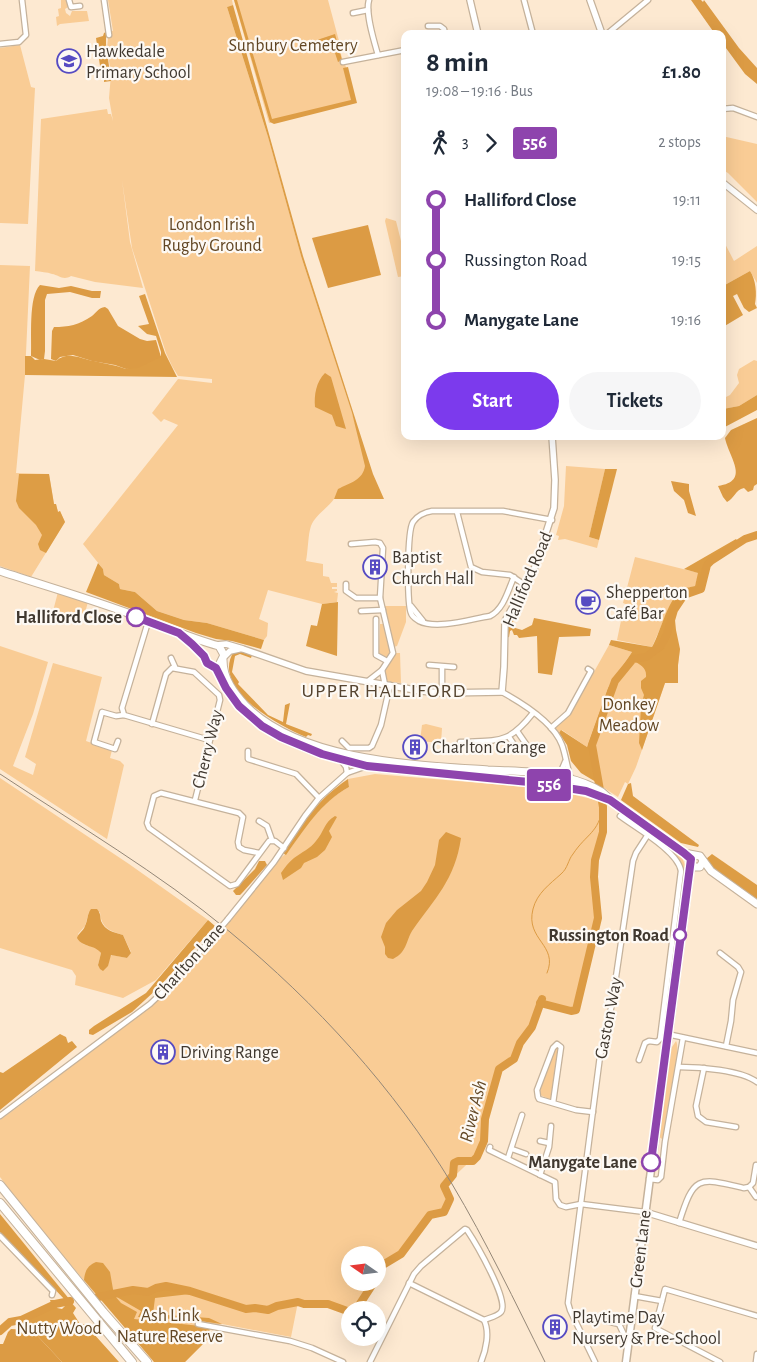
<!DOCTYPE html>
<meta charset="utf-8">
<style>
body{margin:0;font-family:"Alegreya Sans",sans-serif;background:#f6f6f7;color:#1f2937;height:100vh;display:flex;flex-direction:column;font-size:19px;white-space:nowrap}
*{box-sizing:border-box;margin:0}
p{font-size:16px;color:#747a83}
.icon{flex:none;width:28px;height:28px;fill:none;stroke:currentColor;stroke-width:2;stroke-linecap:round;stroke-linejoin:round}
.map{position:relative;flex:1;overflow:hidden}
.details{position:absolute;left:401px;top:30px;width:325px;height:410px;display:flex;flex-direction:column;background:#fff;border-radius:10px;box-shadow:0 5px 20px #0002}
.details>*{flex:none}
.badge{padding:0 10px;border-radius:4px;font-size:18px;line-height:32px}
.needle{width:32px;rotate:284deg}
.buttons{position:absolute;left:341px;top:1246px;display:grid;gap:10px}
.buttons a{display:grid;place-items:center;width:45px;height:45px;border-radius:50%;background:#fff;box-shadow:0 5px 20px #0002;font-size:25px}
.map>.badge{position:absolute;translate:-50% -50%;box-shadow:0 0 0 2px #fff}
.legs{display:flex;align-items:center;gap:8px;height:55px;padding:0 25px;font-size:16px}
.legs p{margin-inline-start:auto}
.headline{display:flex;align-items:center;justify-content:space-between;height:85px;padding:0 25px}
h1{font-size:28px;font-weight:600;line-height:38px}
.primary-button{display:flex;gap:10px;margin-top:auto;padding:10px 25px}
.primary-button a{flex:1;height:58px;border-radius:30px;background:#7c3aed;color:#fff;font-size:20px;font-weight:600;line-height:58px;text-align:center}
.primary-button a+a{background:#f6f6f7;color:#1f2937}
ul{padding:0 25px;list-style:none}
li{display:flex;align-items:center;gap:18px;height:60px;font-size:19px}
li i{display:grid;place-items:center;width:8px;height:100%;margin:0 6px;background:currentColor}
li i::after{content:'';width:12px;height:12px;margin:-6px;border:4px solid;border-radius:50%;background:#fff}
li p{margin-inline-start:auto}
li:first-child i{background:linear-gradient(#0000 50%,currentColor 0)}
li:last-child i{background:linear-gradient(currentColor 50%,#0000 0)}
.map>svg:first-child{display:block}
.green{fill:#f9cc95;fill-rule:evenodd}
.forest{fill:#dd9d45}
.water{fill:#dc9b44}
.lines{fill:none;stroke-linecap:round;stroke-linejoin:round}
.stream{stroke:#dc9b44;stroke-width:1}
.river{stroke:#dc9b44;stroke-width:8}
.minor-casing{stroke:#c5b29b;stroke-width:7}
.tertiary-casing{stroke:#c5b29b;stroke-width:8}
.secondary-casing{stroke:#c5b29b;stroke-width:9}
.primary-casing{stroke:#c5b29b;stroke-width:9}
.motorway-casing{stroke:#c5b29b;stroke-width:10}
.minor{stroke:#fff;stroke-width:4.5}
.tertiary{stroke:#fff;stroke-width:5.5}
.secondary{stroke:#fff;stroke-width:6}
.primary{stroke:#fff;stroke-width:7}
.motorway{stroke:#fff;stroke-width:8}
.rail{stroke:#948777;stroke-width:1}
.minor-bridge-casing{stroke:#c5b29b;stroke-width:7;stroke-linecap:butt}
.minor-bridge{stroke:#fff;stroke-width:4.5}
.line-1-casing{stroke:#fff;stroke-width:11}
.line-1{stroke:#8e44ad;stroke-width:8}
.stop-1-dot{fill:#fff;stroke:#8e44ad;stroke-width:2.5}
.labels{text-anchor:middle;stroke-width:4.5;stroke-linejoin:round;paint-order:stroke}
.park-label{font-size:18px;fill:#624623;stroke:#fdf9f4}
.poi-label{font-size:18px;fill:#40382f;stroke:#fdf9f4;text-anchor:start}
.street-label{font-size:18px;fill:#40382f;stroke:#fdf9f4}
.stop-label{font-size:18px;font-weight:bold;fill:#40382f;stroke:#fdf9f4;text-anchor:end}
.water-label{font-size:19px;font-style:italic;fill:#634724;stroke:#fdf9f4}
.quarter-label{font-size:20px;letter-spacing:1px;fill:#554430;stroke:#fdf9f4}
</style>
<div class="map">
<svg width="757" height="1362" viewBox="0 0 757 1362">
<rect width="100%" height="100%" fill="#fde9d1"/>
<g class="green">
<path d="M61,0H68V7L65,9L66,13L70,16L72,11H87L89,21L60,24L57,26L56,17L59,16L58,9L61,8Z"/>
<path d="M108,0H232L233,5L227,7L268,137L301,256L352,413L372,481L336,495C331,507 316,513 311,526C308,534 308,552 306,561L323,564V576L329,577L331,583H337V587H332V589H337V591L334,592L338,593L337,602L322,604L268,590L259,619L268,623L267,636L264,640L207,623L184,620L157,611L135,592L120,589L119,584L104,575L103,569L83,544L178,425L164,419L161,422L152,413L178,379L212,383V379L178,376L172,366L166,353L132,248L122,180L130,242L143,288L95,282L71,276C63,281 59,275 52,274C47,272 41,272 35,271L41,119L107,109L108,114H111L113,121L109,98L111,74L107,48L109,30L113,31Z"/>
<path d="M234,0H328L339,41L338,42L343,62L345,64L355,101L269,123Z"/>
<path d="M20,45L31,87L35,88L28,224L0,223V48Z"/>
<path d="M722,136L757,144V202L728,173L723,170Z"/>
<path d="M386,218L396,221L405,257V276L398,277L385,221Z"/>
<path d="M722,238L734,261L757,246V283L750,271L723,286Z"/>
<path d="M0,265L30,266L25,375L16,473L49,474L54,504H56L58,512L60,511L65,522L31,577L0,566Z"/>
<path d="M754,360L757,361V395L739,406L723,409L722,399L730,395L739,383L737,375L739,369Z"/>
<path d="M566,466L605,469L589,537L599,540L597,548L565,539L558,540L559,536L556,535L564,506Z"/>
<path d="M635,557L699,573L695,586L683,589L665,617L652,647L617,640L622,616L626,612L628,605L623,603Z"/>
<path d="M58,592L88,602L83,620L67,616V614L64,613L62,618L52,615Z"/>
<path d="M384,606H406V622L397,646L394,647Z"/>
<path d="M380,624H384L390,649L388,658L379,654Z"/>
<path d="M609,645L632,652L608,688L587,747L562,730L559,733L555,727L571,713Z"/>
<path d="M0,646L48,662L33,714L13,766L33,775L36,764L25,757L53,663L102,677L86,741L112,750L110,758L120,761L124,765L107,839L0,769Z"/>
<path d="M661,647L680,649L678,665V678L665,683L636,767L628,784L625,782L618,797L601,786C600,773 594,757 595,744C596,737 601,732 602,726C610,696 615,685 633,660L646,658Z"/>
<path d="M396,653H400L401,683L385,681L384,670Z"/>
<path d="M426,724L442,728L441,743L420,741L422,725Z"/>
<path d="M375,774L550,789L596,800L602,803L603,832L595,860L594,877L598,918L577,1007L574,1011L540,1003L532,1027L520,1043L514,1059L498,1068L492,1084L493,1088L485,1119L484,1141L483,1149L444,1186L450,1199L444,1212L430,1215L401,1254L381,1266L378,1275V1255H350V1282L374,1283L356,1310H350V1312L328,1304H304L298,1302L291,1337L222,1324L210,1327L208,1339L185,1362H154L114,1295L117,1293L98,1297L32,1219L0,1177V1120L41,1090L85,1051L131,1018L178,977L274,862C290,853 293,844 303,830C316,813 330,797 349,787L348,779Z"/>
<path d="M0,778L129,864L208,920L156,980L123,998L75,985L76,976L72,970L0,948ZM89,912H100C101,928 110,931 123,935L131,952L127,958L112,955L98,965L101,953L97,948L83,944L78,934L85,926Z"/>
<path d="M642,827L681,855L685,865L665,1022L683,870C677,848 655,843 642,827Z"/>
<path d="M676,1041C682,1050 667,1122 664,1138L662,1139L658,1136L670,1050Z"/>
<path d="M556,1046L559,1047V1050L552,1098L549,1099L538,1094V1090Z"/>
</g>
<g class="forest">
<path d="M234,0H237L272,119L351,100L343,68L348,67L357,103L274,124L270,122Z"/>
<path d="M233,5L303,256L373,474L384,499H334L338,489C350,483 363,480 365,466L352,413L301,256L268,137L227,7Z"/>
<path d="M106,32V44L111,81L104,82V80H102L96,38L103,36L104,33Z"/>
<path d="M335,34L342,60L338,62L331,41L300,49L299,46Z"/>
<path d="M750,271C756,280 757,294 755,304L757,308L749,312L744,308L737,294L733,296L743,315L723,327V286Z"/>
<path d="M145,294L165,353L177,377L25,375V356H31L35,360L44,359L56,361C68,350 81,359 94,361C106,364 116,365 126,369L161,356V352L156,336L147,334L138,326L149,324L139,296Z"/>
<path d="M757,395V410L723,428V409L739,406Z"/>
<path d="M605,469H617L599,540L589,537Z"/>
<path d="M19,474H49L54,504H56L58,512L60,511L65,522L46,553L40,550L38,544L42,535L36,525L19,508L16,501Z"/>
<path d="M736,539L740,544L729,549L707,565L701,589L684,595L674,610L676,630L680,649L678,665V683H665L642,750L639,743L641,706L644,695L641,688V681L646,677C647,667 640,665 633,660L646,658L661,647L659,645L645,656L632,657L615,680L610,689L602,711L599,727L593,737L591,745L596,782L581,773L571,761L567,745L559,733L561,730L587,747L608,688L632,652L609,645L611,640L652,647C661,632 668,596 684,589C687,587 692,587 695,586L698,573L684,569Z"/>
<path d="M98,563L103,569L104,575L119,584L120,589L135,592L157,611L184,620L207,623L264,640L261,649L232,641L216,639L196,633L86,592Z"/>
<path d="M338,602L337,656L306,646L311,625L317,626L322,604Z"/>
<path d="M512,610L515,613L512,627L522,630L532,625L534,618L591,629L590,636L559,637L552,675L538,673L537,636L519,638L517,635H514L512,630L510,631L509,637L506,638V624Z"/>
<path d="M234,651H241L252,655L251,658L240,654L235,656L232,672L239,682L238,684L268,715L283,722L285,705L290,703L286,724L312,734L311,736L308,735L306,737C278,725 210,689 234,651Z"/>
<path d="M348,779L349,787C321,802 304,830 286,855L283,853C304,821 316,801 348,779Z"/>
<path d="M631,783L633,796L699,845L698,847L681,843L621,800L628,784Z"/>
<path d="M335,816L337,817L329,831L332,837L325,850L317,857L304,863L301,868L283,880L281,873C285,867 289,862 294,858C302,852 310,849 316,841C324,832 324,822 335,816Z"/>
<path d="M712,854L757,885V899L712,868L706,859Z"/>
<path d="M259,861H265L267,865L243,892L240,895H236L233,891L255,869Z"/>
<path d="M208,920L215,926L158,988L132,1012L93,1035L89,1034V1030L94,1026L146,993Z"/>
<path d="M60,1034L66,1037L68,1043L72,1041L77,1047L0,1110V1072L3,1073Z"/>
<path d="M0,1214L70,1300L67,1302L0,1232Z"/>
<path d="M96,1262L103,1263L110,1272L114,1295L120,1292L133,1290L148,1292L156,1288L166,1286L190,1291V1294L155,1298L153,1314L209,1318L222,1324L192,1320L138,1317L141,1311L115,1296L121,1303L137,1312L134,1319L210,1327L208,1339L185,1362H154L84,1280C85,1271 87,1266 96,1262Z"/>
<path d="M50,1300H54L57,1308L62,1309L70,1301L76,1308L73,1313L80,1324H85L119,1362H62L32,1330L20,1329L18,1318L51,1303Z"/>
</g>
<g class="water">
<path d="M691,0H701L703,2L704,0L739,48L757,68V84L745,74L723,44L722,34H715Z"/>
<path d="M368,225L381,275L328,288L312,238Z"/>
<path d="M40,285L59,288L71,286L92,291H101L100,298H92L70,292L47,294L45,300V351L44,359L40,360L31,356C32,339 28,297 40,285Z"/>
<path d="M105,307L108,309L118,326L140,339L147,341L156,340L161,357L138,368L126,369L115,365L92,361L73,355L60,357L56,361L51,359L52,331L54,327C68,327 79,325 92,316C97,312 98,308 105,307Z"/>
<path d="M325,373L331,377L346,429L336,426L332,415L315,407C314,395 316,382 325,373Z"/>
<path d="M757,418V484L754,486L753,490L748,492L744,488C735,490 734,499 727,502L723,497L718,486C751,481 729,458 725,438L731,430Z"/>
<path d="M671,481L689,484V491L696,516L688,513L684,500L674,491Z"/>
<path d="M446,832L461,838C455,880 435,898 412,931C408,937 407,946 402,952C400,955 396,957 393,959L388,958L385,954V947L381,937L386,923L397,910L421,891L427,882L435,865L439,840Z"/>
<path d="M91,909H97C101,914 100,916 101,921C105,931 114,932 123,935L131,953L127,958L111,955L108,966L103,971L100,969L98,965L101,953C94,944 83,948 77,938C79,932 83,932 85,926C88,920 87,914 91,909Z"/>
<path d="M11,1329L32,1330L62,1362H0V1344H3L8,1332Z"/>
</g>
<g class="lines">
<path class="stream" d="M547,973C559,945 525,940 533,909C537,893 550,884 561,874C568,868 568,860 573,854C587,833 598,834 603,807"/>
<g class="river">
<path d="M540,1003L571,1011L576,1010L598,918L594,877L595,860L603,832V807L592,745L615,681L633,659L646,657L661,646L667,634L674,610L684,595L701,589L707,565L711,561L745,539L757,535"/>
<path d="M378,1275L381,1266L401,1254L430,1215L444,1212L450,1199L444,1186L453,1175L454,1163L458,1161H473L477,1157L484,1141L485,1119L499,1069L514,1059L520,1043L532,1027L542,999"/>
<path d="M98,1297L133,1290L148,1292L156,1288L166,1286L190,1291L246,1309L255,1308L268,1310L277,1306L298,1302L304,1304H328L350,1312"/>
<path d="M356,1310L374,1282"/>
<path d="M0,1331L10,1322L21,1320L55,1304L70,1301"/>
</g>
<g class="minor-casing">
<g id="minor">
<path d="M69,0L71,7L80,6"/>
<path d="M104,0L109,35"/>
<path d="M369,0C365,13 374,41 378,55"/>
<path d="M524,0L533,34"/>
<path d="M353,13L368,10"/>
<path d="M428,26H440L444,29L445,34"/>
<path d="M607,34L648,0"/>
<path d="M0,44L19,42L26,35L22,0"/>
<path d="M343,62L405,50"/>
<path d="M722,109L733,108L757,117"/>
<path d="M457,512L471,567L482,572L510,575L525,585"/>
<path d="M351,544L375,542L380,543L383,548L380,598L393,653L382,670L385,685"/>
<path d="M514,577C508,590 504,609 490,616C471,619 437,630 419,621C416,619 412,617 411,613C407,603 407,531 413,522C417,516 425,512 432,511H503L552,520"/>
<path d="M346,584V591L356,598H380"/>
<path d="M411,606L423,621"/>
<path d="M361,611L383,610"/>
<path d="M376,619V655L387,661"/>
<path d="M148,622L122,708L124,715L209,740"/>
<path d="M171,658L175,667"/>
<path d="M429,665L454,667"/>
<path d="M368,681L382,670"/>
<path d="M502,692C522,703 554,723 562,745C566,756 567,768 571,779"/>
<path d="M442,693V667"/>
<path d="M152,724L166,674L172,668L194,672L219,695L220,700L195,800"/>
<path d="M551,728L568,713L591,671L588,669"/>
<path d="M509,737L517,749L525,746L526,744L517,731"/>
<path d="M118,741L115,749L94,742L102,712L116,716L124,715"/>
<path d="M342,741L349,748H369L372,746L381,725L390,685"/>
<path d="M460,742C498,740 508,745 533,713"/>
<path d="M248,751V759L296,774L319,798"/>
<path d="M340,759L346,767L347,773"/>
<path d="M552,785L559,776L565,762"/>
<path d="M620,816C636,828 678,851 681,871L660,1039L657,1042L649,1041L645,1043L639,1060"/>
<path d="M259,821L267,826L272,840"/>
<path d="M259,853L244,850L239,847L238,842L243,817L239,813L161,793L154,796L147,823L149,828L230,886L237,884L269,841H275L284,848"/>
<path d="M228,919L274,862L305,816L319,798L347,773L367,766"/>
<path d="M720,953L738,967L741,972L733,1000L731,1021L726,1046"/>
<path d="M667,1034L757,1053"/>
<path d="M679,1067C699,1067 741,1070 757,1082"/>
<path d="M704,1068L696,1106L698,1116L706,1122L736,1127"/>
<path d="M553,1103L561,1047L557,1044L553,1048L537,1090L538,1097L539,1099L576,1110L593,1112"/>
<path d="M0,1116L150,1004L178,977L211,939"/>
<path d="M540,1141L549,1143"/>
<path d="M490,1147L489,1150L555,1182L556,1199L560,1205L566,1207L581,1204L645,1212"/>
<path d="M512,1149L526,1154"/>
<path d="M508,1158L522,1115"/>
<path d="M540,1175L549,1147L551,1126"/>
<path d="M649,1179L658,1180L661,1177L665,1142L683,1038"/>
<path d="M749,1187L756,1197"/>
<path d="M679,1223C694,1175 698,1177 744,1188L749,1187L753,1183L756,1165"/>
<path d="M0,1236L50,1288L53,1291L52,1295"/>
<path d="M409,1283L484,1320C490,1332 486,1350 481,1362"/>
<path d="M634,1296L662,1301"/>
<path d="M606,1321L619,1324"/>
<path d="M198,1324L290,1341L312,1348L343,1362"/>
<path d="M629,1339L625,1337L619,1324L631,1319"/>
<path d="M370,1362L414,1274L421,1266L465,1229L467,1230C475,1242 510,1301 501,1312C498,1316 489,1318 484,1320"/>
<path d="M595,1362L570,1310L568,1303L600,1056L612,1004L633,861L636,853L647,836"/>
<path d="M720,1362L655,1328L665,1289L757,1316"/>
<path d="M756,1362L757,1354"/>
</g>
</g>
<g class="tertiary-casing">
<g id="tertiary">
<path d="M470,0L478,34"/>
<path d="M590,0L602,34"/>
<path d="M722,182L757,210"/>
<path d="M216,645L226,644L243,649L306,671L421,691L442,693L502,692L504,667L505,621L535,567L554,508L555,480L552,436"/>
<path d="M224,657L230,651L239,649"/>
<path d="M645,1212L757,1246"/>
</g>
</g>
<g class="secondary-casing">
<path id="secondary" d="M626,1362L691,863"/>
</g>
<g class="primary-casing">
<g id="primary">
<path d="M0,571C42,585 84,597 125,612C157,623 186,637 219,646L224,655L220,663"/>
<path d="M179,633L201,652L207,663L216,668L230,694L254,720L281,737L311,750L380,768L529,782L586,791"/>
<path d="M223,660C223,679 234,693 246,706C301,761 414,765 488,770C512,771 539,771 563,777C576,780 591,785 602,792C606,795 609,799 613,802L684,853L691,859"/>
<path d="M684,853L700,856L711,871L757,904"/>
<path d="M693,857L690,861L694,867H700L703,861"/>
</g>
</g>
<g class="motorway-casing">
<g id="motorway">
<path d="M0,1185L103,1312L147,1362"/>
<path d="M0,1203L132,1362"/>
</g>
</g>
<use href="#minor" class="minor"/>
<use href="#tertiary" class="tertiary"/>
<use href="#secondary" class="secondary"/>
<use href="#primary" class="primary"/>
<use href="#motorway" class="motorway"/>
<path class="rail" d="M0,774C77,825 159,873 230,932C316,1003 394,1088 452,1184C486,1241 515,1302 545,1362"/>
<g class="minor-bridge-casing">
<path id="minor-bridge" d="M211,939L228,919"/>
</g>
<use href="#minor-bridge" class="minor-bridge"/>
</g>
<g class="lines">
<g class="line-1-casing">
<path id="line-1" d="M136,617L179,633L192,644L204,656L207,663L216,668L226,688L239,706L262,726L281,737L322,754L367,766L529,782L586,791L610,800L684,853L691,859L651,1162"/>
</g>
<use href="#line-1" class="line-1"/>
</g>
<defs>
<g id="school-ring" transform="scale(1.25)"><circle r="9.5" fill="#fdf9f4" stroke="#564bc2" stroke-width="1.5"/><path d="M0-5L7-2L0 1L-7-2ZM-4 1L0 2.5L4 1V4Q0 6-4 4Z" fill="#564bc2"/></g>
<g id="building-ring" transform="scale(1.25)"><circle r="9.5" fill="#fdf9f4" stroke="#564bc2" stroke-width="1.5"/><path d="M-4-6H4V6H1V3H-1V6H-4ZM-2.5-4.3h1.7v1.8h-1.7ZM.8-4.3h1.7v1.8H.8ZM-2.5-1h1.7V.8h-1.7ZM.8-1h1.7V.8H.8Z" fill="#564bc2"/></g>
<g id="cafe-ring" transform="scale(1.25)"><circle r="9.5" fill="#fdf9f4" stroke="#564bc2" stroke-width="1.5"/><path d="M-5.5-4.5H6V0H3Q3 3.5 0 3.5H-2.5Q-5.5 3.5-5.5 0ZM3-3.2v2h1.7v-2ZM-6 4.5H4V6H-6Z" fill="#564bc2"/></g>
</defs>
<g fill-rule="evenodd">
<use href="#school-ring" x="69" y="61"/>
<use href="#building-ring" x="375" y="567"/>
<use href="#cafe-ring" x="588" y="602"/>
<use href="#building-ring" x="415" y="747"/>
<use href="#building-ring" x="163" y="1052"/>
<use href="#building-ring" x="555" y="1327"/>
</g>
<g class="stop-1-dot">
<circle cx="136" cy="617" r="9"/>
<circle cx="680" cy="935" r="6"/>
<circle cx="651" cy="1162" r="9"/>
</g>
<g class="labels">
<g class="park-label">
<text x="293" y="51">Sunbury Cemetery</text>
<text x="212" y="230">London Irish<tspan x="212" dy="21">Rugby Ground</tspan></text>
<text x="629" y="710">Donkey<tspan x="629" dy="21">Meadow</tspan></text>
<text x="170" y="1321">Ash Link<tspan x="170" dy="21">Nature Reserve</tspan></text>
<text x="59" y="1334">Nutty Wood</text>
</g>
<g class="poi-label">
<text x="86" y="57">Hawkedale<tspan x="86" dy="21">Primary School</tspan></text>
<text x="392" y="563">Baptist<tspan x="392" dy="21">Church Hall</tspan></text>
<text x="606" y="598">Shepperton<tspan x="606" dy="21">Café Bar</tspan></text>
<text x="432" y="753">Charlton Grange</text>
<text x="180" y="1058">Driving Range</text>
<text x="572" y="1323">Playtime Day<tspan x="572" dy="21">Nursery &amp; Pre-School</tspan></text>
</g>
<g class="street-label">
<text transform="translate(527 579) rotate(-67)" y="6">Halliford Road</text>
<text transform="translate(207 749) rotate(-76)" y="6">Cherry Way</text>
<text transform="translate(189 961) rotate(-48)" y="6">Charlton Lane</text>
<text transform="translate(608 1018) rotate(-79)" y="6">Gaston Way</text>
<text transform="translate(640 1249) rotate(-83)" y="6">Green Lane</text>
</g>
<g class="stop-label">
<text x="122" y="623">Halliford Close</text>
<text x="669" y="941">Russington Road</text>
<text x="637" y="1168">Manygate Lane</text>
</g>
<g class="water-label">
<text transform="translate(472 1111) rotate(-76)" y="7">River Ash</text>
</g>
<g class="quarter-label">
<text x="384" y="697">UPPER HALLIFORD</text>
</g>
</g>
</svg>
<div class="buttons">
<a><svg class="needle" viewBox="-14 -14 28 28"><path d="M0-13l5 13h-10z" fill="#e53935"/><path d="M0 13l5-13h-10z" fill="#747a83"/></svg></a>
<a><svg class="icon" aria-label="locate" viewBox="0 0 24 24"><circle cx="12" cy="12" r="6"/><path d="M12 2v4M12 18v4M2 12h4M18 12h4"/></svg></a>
</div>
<b class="badge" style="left:549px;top:785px;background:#8e44ad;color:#fff">556</b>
<section class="details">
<div class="headline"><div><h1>8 min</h1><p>19:08 – 19:16 · Bus</p></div><b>£1.80</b></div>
<div class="legs"><svg class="icon" aria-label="walk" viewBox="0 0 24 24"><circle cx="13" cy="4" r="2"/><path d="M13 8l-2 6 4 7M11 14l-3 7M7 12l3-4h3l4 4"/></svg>3<svg class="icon" aria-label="forward" viewBox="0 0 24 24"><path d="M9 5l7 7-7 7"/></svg><b class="badge" style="background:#8e44ad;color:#fff">556</b><p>2 stops</p></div>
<ul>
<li><i style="color:#8e44ad"></i><b>Halliford Close</b><p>19:11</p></li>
<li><i style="color:#8e44ad"></i><span>Russington Road</span><p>19:15</p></li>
<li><i style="color:#8e44ad"></i><b>Manygate Lane</b><p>19:16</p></li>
</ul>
<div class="primary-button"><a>Start</a><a>Tickets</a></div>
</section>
</div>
